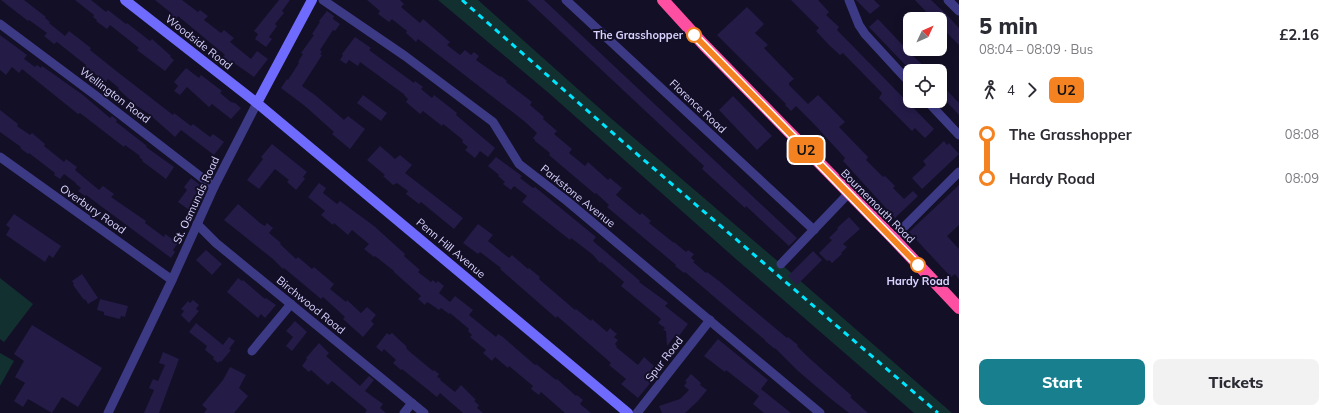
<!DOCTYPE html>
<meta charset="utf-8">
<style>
body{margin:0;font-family:Mulish,sans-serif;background:#f2f2f3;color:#2b2b33;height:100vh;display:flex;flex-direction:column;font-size:15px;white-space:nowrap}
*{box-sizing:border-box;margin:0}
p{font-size:13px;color:#7c7c81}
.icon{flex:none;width:22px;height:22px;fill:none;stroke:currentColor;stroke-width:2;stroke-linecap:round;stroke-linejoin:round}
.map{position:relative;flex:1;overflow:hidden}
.drawer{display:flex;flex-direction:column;background:#fff;width:380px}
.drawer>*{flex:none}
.badge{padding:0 8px;border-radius:6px;font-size:14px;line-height:26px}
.needle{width:26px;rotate:46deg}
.controls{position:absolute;left:903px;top:12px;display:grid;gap:8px}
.controls a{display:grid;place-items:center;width:44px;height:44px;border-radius:8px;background:#fff;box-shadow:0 2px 10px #0003;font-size:20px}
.map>.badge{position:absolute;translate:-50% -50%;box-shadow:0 0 0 2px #fff}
.legs{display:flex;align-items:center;gap:6px;height:44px;padding:0 20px;font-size:13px}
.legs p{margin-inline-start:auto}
.head{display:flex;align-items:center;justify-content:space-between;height:68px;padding:0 20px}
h1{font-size:22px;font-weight:800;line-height:30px}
.cta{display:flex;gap:8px;margin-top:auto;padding:8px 20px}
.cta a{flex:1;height:46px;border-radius:8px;background:#187f8f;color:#fff;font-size:16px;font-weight:800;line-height:46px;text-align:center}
.cta a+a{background:#f2f2f3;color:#2b2b33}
ul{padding:0 20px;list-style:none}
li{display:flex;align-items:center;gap:14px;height:44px;font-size:15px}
li i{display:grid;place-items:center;width:6px;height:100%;margin:0 5px;background:currentColor}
li i::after{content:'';width:10px;height:10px;margin:-5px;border:3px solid;border-radius:50%;background:#fff}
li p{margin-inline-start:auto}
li:first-child i{background:linear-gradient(#0000 50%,currentColor 0)}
li:last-child i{background:linear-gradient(currentColor 50%,#0000 0)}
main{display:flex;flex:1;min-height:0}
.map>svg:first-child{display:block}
.green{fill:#12302f}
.building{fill:#241b47}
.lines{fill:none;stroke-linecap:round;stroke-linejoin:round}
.street{stroke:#3d3a85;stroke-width:9}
.secondary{stroke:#6f6bff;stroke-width:10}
.highway{stroke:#ff4fa3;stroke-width:12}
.rail{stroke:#00e5ff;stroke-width:3;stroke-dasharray:6 5;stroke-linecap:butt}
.line-1-casing{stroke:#fff;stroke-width:9}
.line-1{stroke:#f58220;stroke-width:6}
.stop-1-dot{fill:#fff;stroke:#f58220;stroke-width:2}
.labels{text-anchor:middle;stroke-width:4;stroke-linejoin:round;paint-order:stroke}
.stop-label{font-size:11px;font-weight:bold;fill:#d9d4ff;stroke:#130f26;text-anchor:end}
.street-label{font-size:11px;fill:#d9d4ff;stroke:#130f26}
</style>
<main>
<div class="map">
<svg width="959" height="413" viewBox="0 0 959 413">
<rect width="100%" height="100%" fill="#130f26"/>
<g class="green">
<path d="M438,0H478L606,114L781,264L952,413H914L737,260L551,95Z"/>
<path d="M0,278L33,304L4,342L0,339Z"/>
<path d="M0,353L14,361L0,386Z"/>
</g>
<g class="building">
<path d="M1,0H24L46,17L45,18L50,22L49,23L65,36L69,31L91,48L90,50L115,70L173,115L174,113L191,126L193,124L210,137L213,134L224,142L214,155L181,130L175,137L149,114L137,106L118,89L119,88L108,79L106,82L92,72L84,66L86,65L57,42L54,44L44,36L47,33L29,20L28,21Z"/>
<path d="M75,0H91L106,12L108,10L126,24L127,23L150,41L152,39L171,56L170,57L174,60L165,71L137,50L139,48L110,25L107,29L96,21L97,20L93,17L94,15Z"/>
<path d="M155,0H182L198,12L200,10L208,16L204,20L221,33L224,30L234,38L230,42L251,59L257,51L268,59L254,77L234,63L232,65L223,57L225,55L178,16L176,19L170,14L171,13Z"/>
<path d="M279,0H290L282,11L284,13L275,24L277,26L269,37L272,39L266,47L255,39L258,34L254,31Z"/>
<path d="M367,0H400L404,4L401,7L420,23L423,19L450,42L447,45L460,55L465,50L471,55L474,52L479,56L476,60L496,74L501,77V76L507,81L506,82L532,102L530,105L544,117L543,119L557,131L554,134L572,149L569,153L585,166L588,162L608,180L610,178L622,188L616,195L640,215L642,213L651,221L649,223L674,243V242L686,252L688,250L694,254L691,258L695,261L693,262L706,273L707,272L719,281L787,338L788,337L798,345L797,346L808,357L852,396L850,397L868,413H849L831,399L798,371L775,348V349L765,341V340L685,272L684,273L675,266L676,265L607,207L609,205L596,193L595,194L563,167L549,155L550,153L535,141V140L533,138L537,133L524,121L418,39L416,42L406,33L407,31L393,20L392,19L389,22L378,14L380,11Z"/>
<path d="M527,0H544L797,238L789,246L746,206L745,208L702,169L704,166Z"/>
<path d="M791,0H818L829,12L826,15L839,27L837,30L934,129L925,138L915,128L912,131L879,98L882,93L843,53L840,55L829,45L816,31L819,28Z"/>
<path d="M856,0H874L880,6L870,14Z"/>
<path d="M915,0H931L946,14L959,28V45L940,26V19H933Z"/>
<path d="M747,7L764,24L755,33L768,45L764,48L794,79L789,83V85L808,104L818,95L845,122L839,127L868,157L866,160L883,177L885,176L895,186L893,188L904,199L913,191L918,196L895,218L843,161L845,158L813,123L796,106L791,111L785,105L786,104L717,35Z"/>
<path d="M327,11L334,16L333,19L340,24L335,31L333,30L320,50L322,52L320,54L322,55L302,86L315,95L344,120L348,116L365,129L350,149L332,134L334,132L305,106L281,88L287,79L288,80L299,63L298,62L303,54L301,53L314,35L312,34L320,22L319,21Z"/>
<path d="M878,19L911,54L929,71H911L869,27Z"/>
<path d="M0,35L27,55L24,59L35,67L37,65L41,68L42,66L83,95L110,118L112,116L117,120L116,122L147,146L146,147L174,167L166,179L142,161L143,160L139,157L140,156L125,145L124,147L80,113L78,114L22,69L19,73L12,67L6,75L0,70Z"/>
<path d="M355,37L371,48L369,50L414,83L415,81L423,87L421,89L432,98L434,95L457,113L456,115L495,148L488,157L480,151L475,158L465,150L468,147L462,142L463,140L447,127L443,124L442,126L423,111L420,114L406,102L408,99L404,95H405L360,62L358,66L349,60L346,64L340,60L343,55L342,54Z"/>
<path d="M186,68L199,78L201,75L222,91L220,93L231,102L235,103L241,108L231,119L212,104L209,107L187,87L180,95L174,91L178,86L174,82Z"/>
<path d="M940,83L959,103V115L946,101L944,103L940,99Z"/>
<path d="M363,95L387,113L381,121L357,103Z"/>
<path d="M733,96L772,136L757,150L719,110Z"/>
<path d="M0,110L18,124L17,126L30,135L32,133L45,144L44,146L64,162L66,159L77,167L75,170L99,190L103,186L114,194L111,197L146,221L145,223L164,237L165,234L178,243L173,250L175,252L171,258L86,195L85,196L78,191L81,188L76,184V183L64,174L60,179L54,175L55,173L29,153L28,154L20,148L21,147L0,132Z"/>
<path d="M944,141L947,145L949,143L959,154L922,189L912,178L926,165L923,161Z"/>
<path d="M272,144L307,172L303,177L305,179L296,190L287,182L289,180L275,169L259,189L247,180L263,159L261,157Z"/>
<path d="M380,146L395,159L400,155L412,165L405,173L463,218L454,229L421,202L419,204L406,194L408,191L397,183L393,185L383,176L385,175L367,160Z"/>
<path d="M496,157L522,176L520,178L533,188L535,187L596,237L593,241L640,281L639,282L668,303L665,306L688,324L676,340L674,337L667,346L666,331L663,330L665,328L658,323L661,319L621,286L624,282L601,262L600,263L592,254L571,238L570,240L522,202L527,196L514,186L511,190L503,184L505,182L498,176L499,175L488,166Z"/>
<path d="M191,178L203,187L194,199L196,200L189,210L178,202L187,190L184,187Z"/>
<path d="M319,183L326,188L323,193L337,204L340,201L374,226L405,254L404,256L420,270L418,272L431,282L433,280L436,283L438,281L444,286L439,293L450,302L455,296L473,310L469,315L496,337L498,334L503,337L535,365L536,364L556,380L557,379L576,396L577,395L583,400L580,404L591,413H565L541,392L539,395L531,389L533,386L509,366L508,368L495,357L492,361L483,353L486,350L470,337L472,335L468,331L469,329L450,313L449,314L441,308L439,310L429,303L427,302L425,305L418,299L421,296L394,272V271L375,256L374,257L364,249L369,244L352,230L348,235L334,223L333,225L321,215L325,211L308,197Z"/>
<path d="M959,185V225L947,236L959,249V279L955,274L951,277L909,232Z"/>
<path d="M238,204L260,223L265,226L267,223L273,228L269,233L281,243L280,244L296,259L298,257L312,269L314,267L334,284L330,289L346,302L347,300L361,313L367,307L376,315L371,321L374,324L363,337L343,319L345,317L323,297L321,299L284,268L283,269L273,259L224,220Z"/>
<path d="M14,214L61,246L53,258L49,255L45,262L6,235L10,228L6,225Z"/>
<path d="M849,217L860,229L843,244L847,247L841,253L842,254L832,263L829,260L827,261L819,253L832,240L829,238L838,229L837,228Z"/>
<path d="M478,224L493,235L488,241L509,258L512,255L528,269L529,268L540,277L539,279L575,310L576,309L591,321L592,319L607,332L610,328L617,334L614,337L618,340L615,344L617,346L616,347L638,365L644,357L654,366L646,377L652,381L638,398L621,384L626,379L609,365L611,363L557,316L556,318L500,269L501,268L480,252L478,254L463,243Z"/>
<path d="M206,250L222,264L212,275L196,260Z"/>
<path d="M813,251L822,260L797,285L788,276Z"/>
<path d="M82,274L98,298L88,304L85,299L84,300L73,285L74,284L72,281Z"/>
<path d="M238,278L242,281L243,280L265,299L266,298L276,305L265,318L261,314L258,318L227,292Z"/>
<path d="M100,299L128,306L125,317L121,316L120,319L104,315V312L97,310Z"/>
<path d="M193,300L199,305L196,309L199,311L189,323L181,315L184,311L181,309L188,301L190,303Z"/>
<path d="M295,321L307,332L292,351L286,346L293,337L286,331Z"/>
<path d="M196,323L223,345L229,337L235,341L229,349L231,350L221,362L220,361L218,363L213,359L214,357L205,350L207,346L189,332Z"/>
<path d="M32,325L102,368L78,407L62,397L52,413L28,399L23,407L14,401L25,383L15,377L24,361L14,354Z"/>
<path d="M387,333L389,335L392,333L407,347L406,348L410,352L433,371L434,370L439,374L437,377L441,379L440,380L455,392L461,385L476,400L474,401L479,405L477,408L483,413H463L440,393L437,397L402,369L401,370L393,363L396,360L384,349L382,352L376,347Z"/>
<path d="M718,339L768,380L761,389L791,413H764L753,404L759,396L726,370L725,372L704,356Z"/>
<path d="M319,343L329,353L326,356L360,386L369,376L374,380L365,391L383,404L380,408L386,413H365L367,410L332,381L328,385L311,370L309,372L302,366L307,359L306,358Z"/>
<path d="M163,352L179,359L159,413H144L154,390L149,388L153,379L158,381L165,365L159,363Z"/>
<path d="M230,367L246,375L239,388L248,396L234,413H204L207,409L202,405L223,380Z"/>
<path d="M691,374L701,383L700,385L707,390L698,401L685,413H662L659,406L680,399L689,390L684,386L687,382L685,381Z"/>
</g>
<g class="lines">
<g class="street">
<path d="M323,0L405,56L493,122L519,164L567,201L820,413"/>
<path d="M566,0L814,230"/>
<path d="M849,0L859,25L865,34L910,83"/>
<path d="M948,0L959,11"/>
<path d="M0,24L95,95L214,187"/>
<path d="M927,101L959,135"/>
<path d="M0,157L172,280"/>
<path d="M197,224L216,243L424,413"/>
<path d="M893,238L959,172"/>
<path d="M781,264L848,194"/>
<path d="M252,351L291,304"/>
<path d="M108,413L172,280L214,187L257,103"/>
<path d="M404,413L412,403"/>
<path d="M637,413L710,320"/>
</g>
<g class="secondary">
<path d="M125,0L257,103L628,413"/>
<path d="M257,103L312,0"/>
</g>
<path class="highway" d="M663,0L704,45L893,238L959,308"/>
<path class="rail" d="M462,0L623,142L938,413"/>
</g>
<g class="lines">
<g class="line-1-casing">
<path id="line-1" d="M694,35L918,265"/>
</g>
<use href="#line-1" class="line-1"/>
</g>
<g class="stop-1-dot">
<circle cx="694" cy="35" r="7"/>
<circle cx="918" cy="265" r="7"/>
</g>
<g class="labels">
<g class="stop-label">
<text x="683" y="39">The Grasshopper</text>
<text x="918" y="285" text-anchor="middle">Hardy Road</text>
</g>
<g class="street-label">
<text transform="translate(199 42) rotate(38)" y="4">Woodside Road</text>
<text transform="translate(115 95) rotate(37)" y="4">Wellington Road</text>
<text transform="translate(698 106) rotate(43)" y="4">Florence Road</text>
<text transform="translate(578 196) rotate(39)" y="4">Parkstone Avenue</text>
<text transform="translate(196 200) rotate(-65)" y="4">St. Osmunds Road</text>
<text transform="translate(878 206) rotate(45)" y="4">Bournemouth Road</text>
<text transform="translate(93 209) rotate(35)" y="4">Overbury Road</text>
<text transform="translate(451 248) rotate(40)" y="4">Penn Hill Avenue</text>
<text transform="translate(311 305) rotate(39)" y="4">Birchwood Road</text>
<text transform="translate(664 359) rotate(-52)" y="4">Spur Road</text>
</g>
</g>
</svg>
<div class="controls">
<a><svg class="needle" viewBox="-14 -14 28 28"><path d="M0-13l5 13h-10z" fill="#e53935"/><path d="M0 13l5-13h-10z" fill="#7c7c81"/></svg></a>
<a><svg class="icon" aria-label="locate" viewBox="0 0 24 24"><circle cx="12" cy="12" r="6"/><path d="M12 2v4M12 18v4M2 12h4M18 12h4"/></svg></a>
</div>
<b class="badge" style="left:806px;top:150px;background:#f58220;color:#111">U2</b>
</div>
<section class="drawer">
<div class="head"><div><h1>5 min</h1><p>08:04 – 08:09 · Bus</p></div><b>£2.16</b></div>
<div class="legs"><svg class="icon" aria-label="walk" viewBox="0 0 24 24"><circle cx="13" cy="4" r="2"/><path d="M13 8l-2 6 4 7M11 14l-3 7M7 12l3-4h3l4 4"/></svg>4<svg class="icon" aria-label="forward" viewBox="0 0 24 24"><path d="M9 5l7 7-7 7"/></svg><b class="badge" style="background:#f58220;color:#111">U2</b></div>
<ul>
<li><i style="color:#f58220"></i><b>The Grasshopper</b><p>08:08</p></li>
<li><i style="color:#f58220"></i><b>Hardy Road</b><p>08:09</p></li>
</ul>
<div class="cta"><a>Start</a><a>Tickets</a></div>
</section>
</main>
